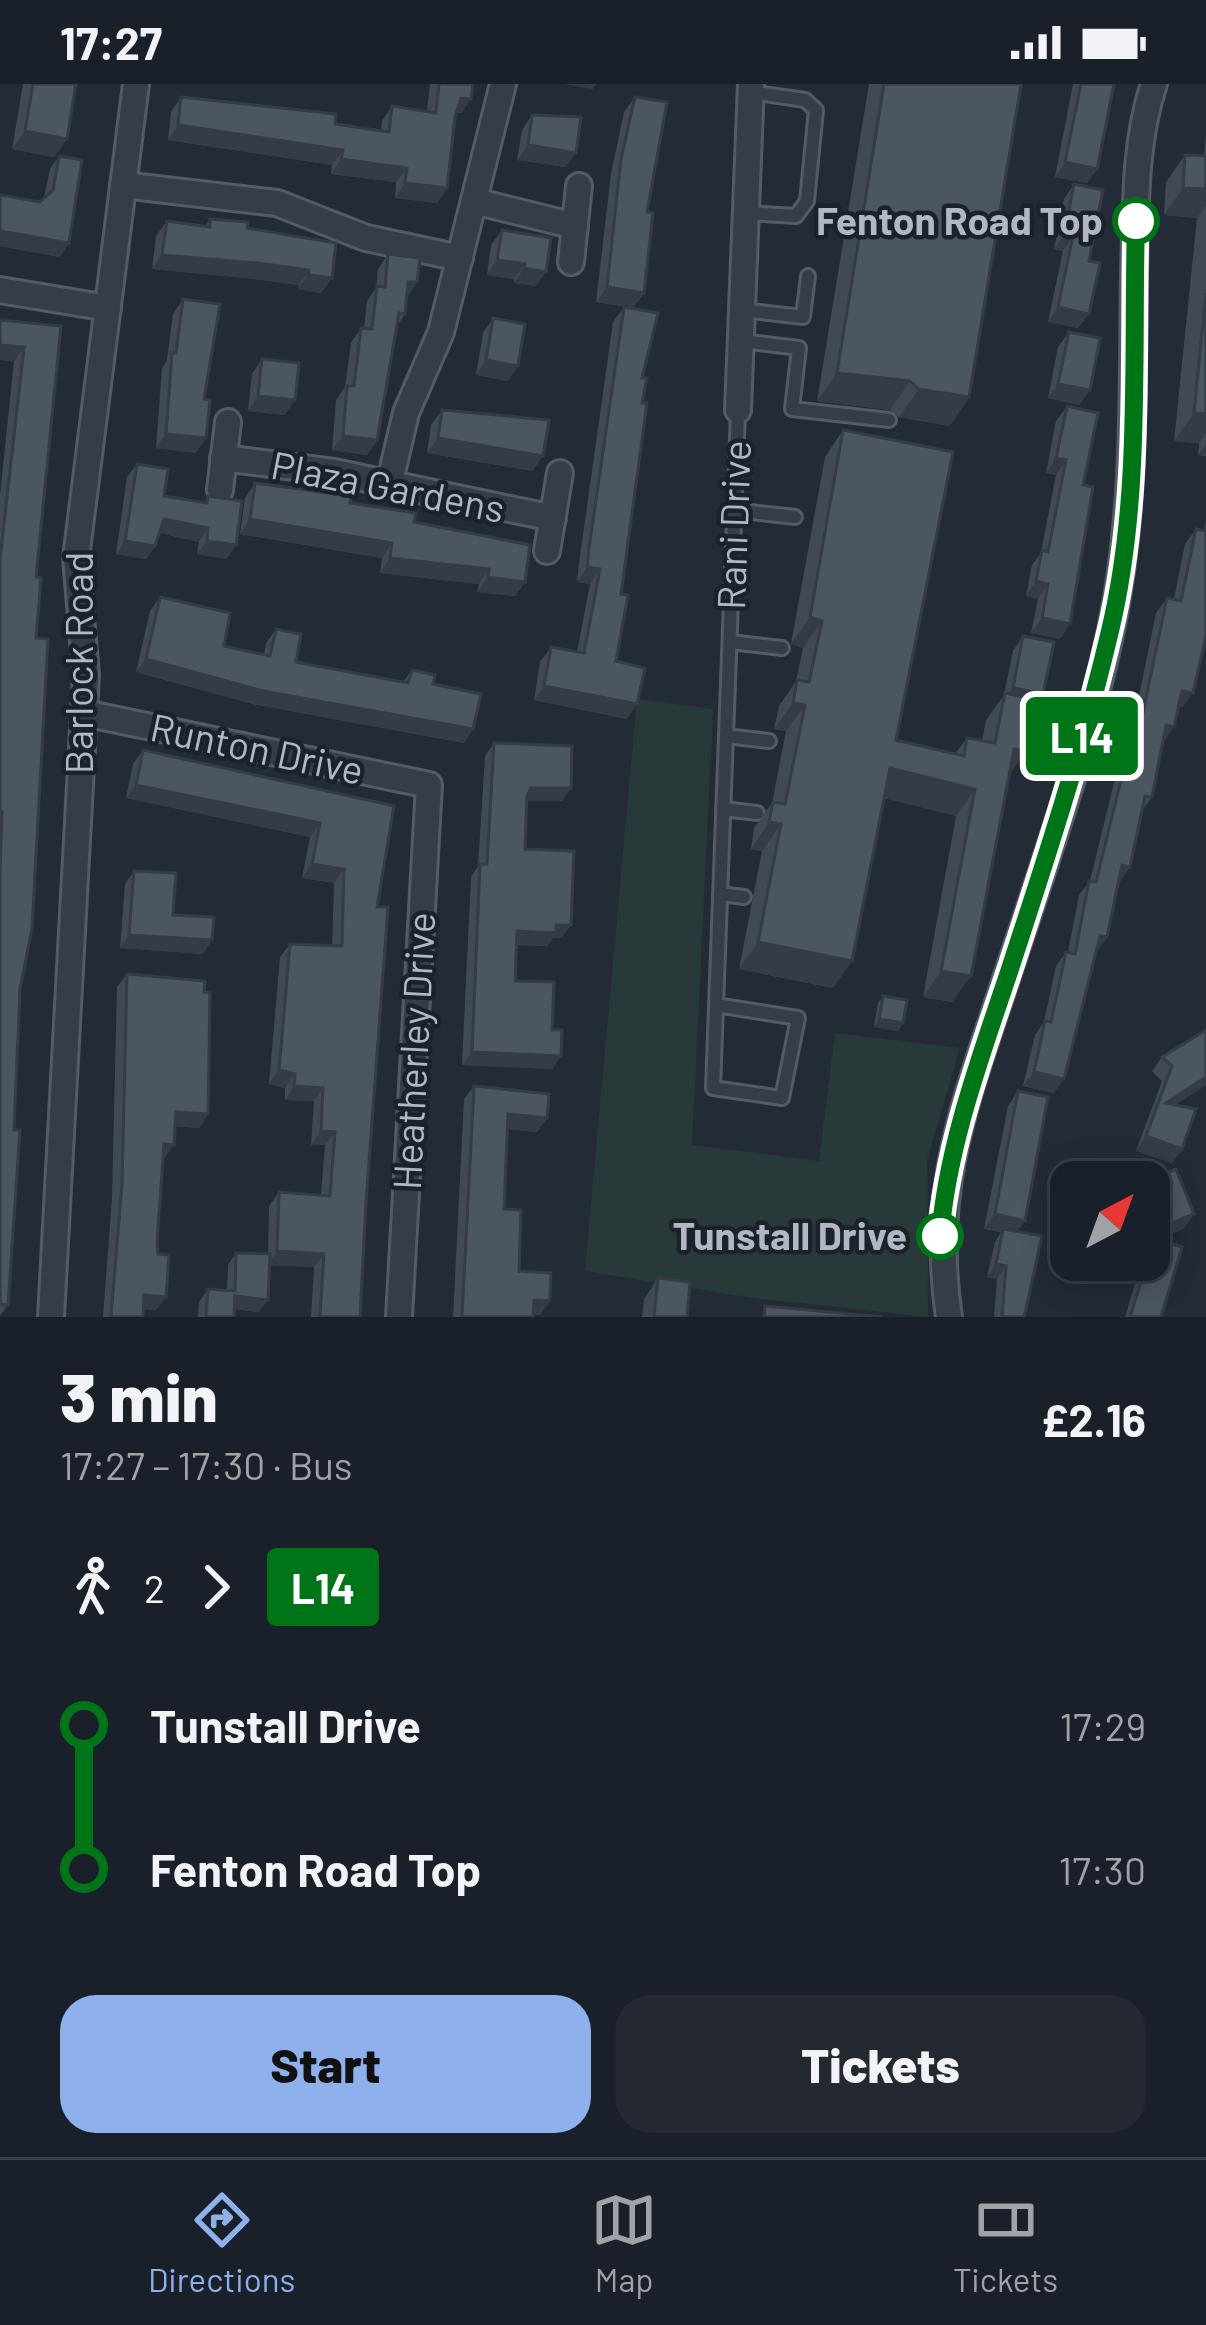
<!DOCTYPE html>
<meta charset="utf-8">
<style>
body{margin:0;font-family:Barlow,sans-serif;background:#232831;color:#f1f3f6;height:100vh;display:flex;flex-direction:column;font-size:45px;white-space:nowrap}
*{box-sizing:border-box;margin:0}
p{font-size:39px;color:#9fa3a8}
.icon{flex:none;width:66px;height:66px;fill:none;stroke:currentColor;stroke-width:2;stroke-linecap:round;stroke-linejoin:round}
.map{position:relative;height:1233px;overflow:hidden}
.sheet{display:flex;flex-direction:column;background:#1a2029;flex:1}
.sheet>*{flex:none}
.badge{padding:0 24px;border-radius:9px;font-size:42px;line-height:78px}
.needle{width:78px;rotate:41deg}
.tools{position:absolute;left:1050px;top:1077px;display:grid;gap:24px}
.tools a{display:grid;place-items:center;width:120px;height:120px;border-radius:24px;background:#1a2029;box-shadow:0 6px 30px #0003,0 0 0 3px #383e46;font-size:60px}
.map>.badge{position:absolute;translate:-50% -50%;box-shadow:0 0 0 6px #fff}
.legs{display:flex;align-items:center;gap:18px;height:132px;padding:0 60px;font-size:39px}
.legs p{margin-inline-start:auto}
.summary{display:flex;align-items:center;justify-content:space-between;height:204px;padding:0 60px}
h1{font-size:66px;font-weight:800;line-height:90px}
.cta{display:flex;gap:24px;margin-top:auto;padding:24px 60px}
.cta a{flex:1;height:138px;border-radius:36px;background:#8eb1ec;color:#111;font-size:48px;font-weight:800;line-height:138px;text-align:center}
.cta a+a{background:#232831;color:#f1f3f6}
ul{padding:0 60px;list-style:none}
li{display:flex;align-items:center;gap:42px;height:144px;font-size:45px}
li i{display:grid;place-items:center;width:18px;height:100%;margin:0 15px;background:currentColor}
li i::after{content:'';width:30px;height:30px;margin:-15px;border:9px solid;border-radius:50%;background:#1a2029}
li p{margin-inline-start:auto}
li:first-child i{background:linear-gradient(#0000 50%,currentColor 0)}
li:last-child i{background:linear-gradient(currentColor 50%,#0000 0)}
.status{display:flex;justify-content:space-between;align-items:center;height:84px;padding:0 60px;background:#1a2029;direction:ltr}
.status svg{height:33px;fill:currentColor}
.dock{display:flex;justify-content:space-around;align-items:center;height:168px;border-top:3px solid #383e46;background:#1a2029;font-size:33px;color:#9fa3a8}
.dock a{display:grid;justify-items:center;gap:6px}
.dock .on{color:#8eb1ec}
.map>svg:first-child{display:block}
.green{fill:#28393a}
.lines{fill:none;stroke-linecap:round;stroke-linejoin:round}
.lane-casing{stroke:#545b65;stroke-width:18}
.street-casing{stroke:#545b65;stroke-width:30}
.lane{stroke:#373d47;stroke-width:12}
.street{stroke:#373d47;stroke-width:24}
.wall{fill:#414954}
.shaded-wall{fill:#353c45}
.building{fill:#4c5562;stroke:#353c45;stroke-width:3}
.line-1-casing{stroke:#fff;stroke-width:27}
.line-1{stroke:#007517;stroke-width:18}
.stop-1-dot{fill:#fff;stroke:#007517;stroke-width:6}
.labels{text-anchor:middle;stroke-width:9;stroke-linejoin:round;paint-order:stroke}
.stop-label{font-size:39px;font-weight:bold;fill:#b1b8c4;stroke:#1c222c;text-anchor:end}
.street-label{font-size:39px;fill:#b1b8c4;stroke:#1c222c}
</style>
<div class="status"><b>17:27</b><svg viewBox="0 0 49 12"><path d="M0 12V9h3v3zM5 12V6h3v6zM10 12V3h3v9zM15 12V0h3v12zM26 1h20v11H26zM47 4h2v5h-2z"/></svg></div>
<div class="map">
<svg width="1206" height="1233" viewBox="0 0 1206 1233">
<rect width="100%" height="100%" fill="#232b37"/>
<path class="green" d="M637,615L713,625L692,1061L819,1077L835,949L960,964L927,1076L928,1233L753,1214L585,1187Z"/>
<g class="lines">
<g class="lane-casing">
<g id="lane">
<path d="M746,129L796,132L807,117L816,26L805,16L750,8"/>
<path d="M743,226L803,233L808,192"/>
<path d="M742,257L799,264L792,325L889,336"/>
<path d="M734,426L795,433"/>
<path d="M730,558L782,564"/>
<path d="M726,652L769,657"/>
<path d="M723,725L757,729"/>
<path d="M720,810L744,813"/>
<path d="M716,921L798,934L782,1014L713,1004L738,327"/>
</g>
</g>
<g class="street-casing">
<g id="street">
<path d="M123,101L277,119L366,154L460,174"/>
<path d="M474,117L575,142"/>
<path d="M571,178L579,102"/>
<path d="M0,206L108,224"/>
<path d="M738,326L751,0"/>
<path d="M223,374L334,388L553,434"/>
<path d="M389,401L406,329L441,248L503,0"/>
<path d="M220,406L228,338"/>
<path d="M547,467L560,389"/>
<path d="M84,629L429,701L399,1233"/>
<path d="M51,1233L86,591L76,474L136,0"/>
<path d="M949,1233C929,1100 968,1012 1008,889C1046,775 1088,659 1112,541C1136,422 1132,309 1134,189C1136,127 1134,59 1154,0"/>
</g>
</g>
<use href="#lane" class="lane"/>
<use href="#street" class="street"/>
</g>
<g class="wall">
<path d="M23,0H76L54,73L12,65Z"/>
<path d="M430,0H473L471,15L461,29H457L447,104L437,119L395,114L396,98L331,90L332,81L168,56L171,28L181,13L381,46L382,37L392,22L427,28Z"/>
<path d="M869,0H1021L950,342L899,333L890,326L817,317Z"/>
<path d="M1073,0H1114L1097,85L1087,99L1055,93Z"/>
<path d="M635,13L647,128L644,209L633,224L596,218L611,90L624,28Z"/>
<path d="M532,31L566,83L517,76L522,46Z"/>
<path d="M1206,50V372L1198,371L1199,359L1174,357L1197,134L1164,131L1166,98L1185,71L1204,72Z"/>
<path d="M59,72L60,173L0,162V111L40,118L44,114L50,85Z"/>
<path d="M1074,100L1078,244L1048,238L1063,167L1054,165L1064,115Z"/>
<path d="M210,135L247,144L336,159L321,209L298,205L299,201L246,194L152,185L156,152L167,137L205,143Z"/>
<path d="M502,146L551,154L536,202L514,199V195L487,191L491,161Z"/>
<path d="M388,170L407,213L405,230L397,242L377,356L367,371L332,366L336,316L345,303L351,259L361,244H364L367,217L376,204L378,185Z"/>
<path d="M183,215L196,369L156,364L162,284L167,276L173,230Z"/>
<path d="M624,223L642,294V319L621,510L616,577L627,635L534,616L540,578L551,563L577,568L590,500L577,498L579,479L613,238Z"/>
<path d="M493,234L508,297L476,291L483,249Z"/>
<path d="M61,242L36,493V554L14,1046L8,1221L0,1232V411L14,277L0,276Z"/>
<path d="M1069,248L1090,306L1079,321L1048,314L1058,263Z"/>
<path d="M262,275L285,331L248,327L252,290Z"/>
<path d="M1067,322L1083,401L1070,540L1060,555L1031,549L1038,515L1026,512L1032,481L1041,469L1056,391L1046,389L1056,337Z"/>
<path d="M442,326L533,387L427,369L431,341Z"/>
<path d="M843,346L896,656L955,670L967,654L982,657L986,636L1004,611L1013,567L1023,552L1043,610L1035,621L1009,691L952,918L923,913L956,732L884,714L833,904L739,885L762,767L751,765L754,744L772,719L786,647L774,645L779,622L796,597L803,564L791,560L825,373Z"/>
<path d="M137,380L164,412L204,419L208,412L236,461L226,475L197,470L199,458L160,449L155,462L146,475L116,470L127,393Z"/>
<path d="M255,399L350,419L414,438L525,498L515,512L477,508L479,500L380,489L382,474L240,450L245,414Z"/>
<path d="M1206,436V551L1183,623H1178L1164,658L1152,713L1142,727L1130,783L1118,797L1107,853L1096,868L1054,1009L1023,1002L1035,951L1044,938L1056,882L1066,868H1068L1079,811L1090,797L1121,670L1130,656L1156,529L1167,514L1174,515L1185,460L1196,445L1204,447Z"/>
<path d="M160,513L224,562L264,571L266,559L276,545L296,578L403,598L412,586L433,600L473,645L464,659L253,620L136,588L150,527Z"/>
<path d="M494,659L571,704L562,717H527L525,765L571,841L561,854H553L547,862L516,861L515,897L552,946L561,972L552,985L462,981L471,793L478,782L485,672Z"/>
<path d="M143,666L394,722L377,823L360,1233H311L314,1183L270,1181L259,1228L234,1225V1233H198L199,1218L208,1205L227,1207L228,1181L236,1169L268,1170L269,1122L279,1108L321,1111L325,1061H311L314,1017L285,1016V1004L269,1000L280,873L290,860L332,862L334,799L302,794L310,753L126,714L133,680Z"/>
<path d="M134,787L173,831L203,870L120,864L125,800Z"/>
<path d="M127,890L204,908L208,1030L199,1044L175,1042L163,1075L157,1159L156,1226L144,1225L143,1233H103L112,1114L117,903Z"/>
<path d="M883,912L903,939L898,947L874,943L878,919Z"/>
<path d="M1206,946V1001L1175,1021L1182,1065L1172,1079L1136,1067L1162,997L1152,987L1162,973Z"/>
<path d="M474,1002L547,1034L537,1048L508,1045L504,1125L519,1187L540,1231L533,1230V1233H453L464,1015Z"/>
<path d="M1018,1007L1017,1148L1024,1233H994L997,1195L987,1193L995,1158L1001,1148L984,1145L1008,1022Z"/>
<path d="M1149,1098L1194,1130L1183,1145L1158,1155L1161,1233H1125L1142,1176H1149V1163L1153,1157L1149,1159Z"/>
<path d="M658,1194L687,1233H642L644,1215Z"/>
</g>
<g class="shaded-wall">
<path d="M563,0H596L593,5Z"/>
<path d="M461,14L471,15L461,29L451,28Z"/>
<path d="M178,41L343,66L332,81L168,56Z"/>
<path d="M25,47L67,55L54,73L12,65Z"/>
<path d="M528,61L576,69L566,83L517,76Z"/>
<path d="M341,75L407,84L396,98L331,90Z"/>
<path d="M1065,78L1097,85L1087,99L1055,93Z"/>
<path d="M405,99L447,104L437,119L395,114Z"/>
<path d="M1183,104L1206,105V121L1197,134L1164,131Z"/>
<path d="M0,147L69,159L60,173L0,162Z"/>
<path d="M1064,151L1073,152L1063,167L1054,165Z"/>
<path d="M162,171L257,179L309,186L299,201L246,194L152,185Z"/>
<path d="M497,176L525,180L514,195L487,191Z"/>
<path d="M524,184L546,188L536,202L514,199Z"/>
<path d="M308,191L332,194L321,209L298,205Z"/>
<path d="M408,198H417L407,213Z"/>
<path d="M607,203L644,209L633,224L596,218Z"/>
<path d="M1058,223L1089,230L1078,244L1048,238Z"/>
<path d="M0,261L24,263L14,277L0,276Z"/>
<path d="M486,276L518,282L508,297L476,291Z"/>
<path d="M837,289L910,297L890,326L817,317Z"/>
<path d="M1058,300L1090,306L1079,321L1048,314Z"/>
<path d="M919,305L969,313L950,342L899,333Z"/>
<path d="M258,312L295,316L285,331L248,327Z"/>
<path d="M1194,329L1206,330V349L1199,359L1174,357Z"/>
<path d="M166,350L206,354L196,369L156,364Z"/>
<path d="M343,352L377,356L367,371L332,366Z"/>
<path d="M438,354L543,372L533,387L427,369Z"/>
<path d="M1206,360V372L1198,371Z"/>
<path d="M1056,374L1066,376L1056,391L1046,389Z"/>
<path d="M164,435L208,444L199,458L155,448Z"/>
<path d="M250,435L392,459L382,474L240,450Z"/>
<path d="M125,457L155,462L146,475L116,470Z"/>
<path d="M207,457L236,461L226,475L197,470Z"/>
<path d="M390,474L489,485L479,500L380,489Z"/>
<path d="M587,483L600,485L590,500L577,498Z"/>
<path d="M488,493L525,498L515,512L477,508Z"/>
<path d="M1036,497L1048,500L1038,515L1026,512Z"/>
<path d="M810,533L822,537L803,564L791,560Z"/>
<path d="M1042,534L1070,540L1060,555L1031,549Z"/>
<path d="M146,575L473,645L464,659L253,620L136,588Z"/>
<path d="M544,602L637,620L627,635L534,616Z"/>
<path d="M1013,604L1043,610L1033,624L1002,618Z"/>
<path d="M1182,607L1193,609L1183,623L1172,621Z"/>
<path d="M793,619L805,621L786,647L774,645Z"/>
<path d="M1166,641L1174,643L1164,658Z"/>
<path d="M1014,665L1026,667L1007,694Z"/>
<path d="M890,684L975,705L956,732L872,711Z"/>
<path d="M136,701L320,739L310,753L126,714Z"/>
<path d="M531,704H571L562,717H522Z"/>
<path d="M769,738L781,740L762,767L751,765Z"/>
<path d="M312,780L344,785L334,799L302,794Z"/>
<path d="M1122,781L1130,783L1120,798L1111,796Z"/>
<path d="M556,841H571L561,854H553L547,862L507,860L517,847Z"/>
<path d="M129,851L212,856L203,870L120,864Z"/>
<path d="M1100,852L1107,853L1097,868L1089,866Z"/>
<path d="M758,858L852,877L833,904L739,885Z"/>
<path d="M941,887L971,892L952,918L923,913Z"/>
<path d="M879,935L903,939L898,947L874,943Z"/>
<path d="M472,968L561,972L552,985L462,981Z"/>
<path d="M279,986L295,990L285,1004L269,1000Z"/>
<path d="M1034,988L1064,995L1054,1009L1023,1002Z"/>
<path d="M1206,993V1001L1156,1033L1166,1019Z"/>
<path d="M294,1002L323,1004L314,1017L285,1016Z"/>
<path d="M176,1028L208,1030L199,1044L167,1041Z"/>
<path d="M508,1030L547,1034L537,1048L499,1044Z"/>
<path d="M321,1047L335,1048L325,1061H311Z"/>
<path d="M1146,1052L1182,1065L1172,1079L1136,1067Z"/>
<path d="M164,1060L174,1061L164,1075L155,1074Z"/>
<path d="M995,1130L1025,1137L1015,1151L1003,1145L1001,1148L984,1145Z"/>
<path d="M1194,1130L1183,1145L1149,1159L1158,1145Z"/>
<path d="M277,1167L324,1170L314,1183L268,1181Z"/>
<path d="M996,1180L1006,1182L997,1195L987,1193Z"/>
<path d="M144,1211L166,1213L156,1226L135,1225Z"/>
<path d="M235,1212L268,1216L259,1228L227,1224Z"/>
<path d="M534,1216L550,1217L540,1231L524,1230Z"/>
</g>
<g class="building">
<path d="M33,0H76L67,55L25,47Z"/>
<path d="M439,0H473L471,15L461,14L455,33L447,104L405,99L407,84L341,75L343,66L178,41L181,13L336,30L335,40L389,48L392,22L436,29Z"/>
<path d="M884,0H1021L969,313L919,305L910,297L837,289Z"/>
<path d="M1081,0H1114L1097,85L1065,78Z"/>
<path d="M635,13L667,18L647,128L653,129L644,209L607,203L621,75Z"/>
<path d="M532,31L581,33L576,69L528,61Z"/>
<path d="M1185,71L1206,72V105L1183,104Z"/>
<path d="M59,72L82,76L69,159L0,147V111L40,118L53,106Z"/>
<path d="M1074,100L1103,106L1089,177L1100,179L1089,230L1058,223L1073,152L1064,151Z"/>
<path d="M210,135L248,138L247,144L336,159L332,194L308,191L309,186L257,179L162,171L167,137L210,143Z"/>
<path d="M502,146L551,154L546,188L524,184L525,180L497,176Z"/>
<path d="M388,170L420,174L417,198H408L405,230L399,229L377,356L343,352L347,302H354L361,244L372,245L377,202L385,203Z"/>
<path d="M1206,209V330L1194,329Z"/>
<path d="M183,215L220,220L204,315L210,316L206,354L166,350L172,269H176Z"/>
<path d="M624,223L658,229L642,294H647L642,319H647L621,510L628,511L616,577L645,584L637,620L544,602L551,563L584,569L600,485L587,483L589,464Z"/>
<path d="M493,234L525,240L518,282L486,276Z"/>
<path d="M0,236L61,242L36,493L41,494L36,554L48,555L32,844L20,906L14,1046H20L8,1221L0,1220V789L2,728H0V475L24,263L0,261Z"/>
<path d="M1069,248L1100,254L1090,306L1058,300Z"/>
<path d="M262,275L299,279L295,316L258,312Z"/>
<path d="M1067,322L1098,329L1083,401L1093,403L1070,540L1042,534L1048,500L1036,497L1042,466L1048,468L1066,376L1056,374Z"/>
<path d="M442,326L549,336L543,372L438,354Z"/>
<path d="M843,346L953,368L896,656L964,672L967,654L995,659L1005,609L1036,616L1026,667L1014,665L971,892L941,887L975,705L890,684L852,877L758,858L781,740L769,738L773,718L785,720L805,621L793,619L797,596L809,598L822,537L810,533Z"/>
<path d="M137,380L168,385L164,412L207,419L208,412L242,417L236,461L207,457L208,444L164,435L155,462L125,457Z"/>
<path d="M255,399L351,412L350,419L416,429L414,438L530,461L525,498L488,493L489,485L390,474L392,459L250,435Z"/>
<path d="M1196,445L1206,447V551L1193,609L1182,607L1174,643L1166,641L1152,713L1145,712L1130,783L1122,781L1107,853L1100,852L1064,995L1034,988L1045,937L1051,938L1066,868L1075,870L1089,797L1096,798L1131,655L1137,657L1167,514L1181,517Z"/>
<path d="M160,513L230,529L224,562L270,572L276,545L301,550L296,578L408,599L412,586L435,591L433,600L481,610L473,645L263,607L146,575Z"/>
<path d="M1023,552L1054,558L1043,610L1013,604Z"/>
<path d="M494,659L572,662L571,704H531L527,712L525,765L574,767L571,841H556V849L517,847L515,897L554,898L552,946H562L561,972L472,968L480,780H487Z"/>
<path d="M143,666L394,722L377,823H388L366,1118L360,1233H320L324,1170L277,1167L279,1108L330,1112L335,1048L321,1047L323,1004L294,1002L295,990L279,986L290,860L342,862L344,785L312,780L320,739L136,701Z"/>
<path d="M134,787L176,789L173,831L214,833L212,856L129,851Z"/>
<path d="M127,890L205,897L204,908L210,909L208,1030L176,1028L174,1061L164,1060L157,1159L158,1170L169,1171L166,1213L144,1211L143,1233H111L122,1100Z"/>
<path d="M883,912L907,916L903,939L879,935Z"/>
<path d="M1206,946V993L1166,1019L1196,1025L1182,1065L1146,1052L1172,982L1162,973Z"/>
<path d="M474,1002L549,1010L547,1034L508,1030L504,1125L521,1126L519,1187L551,1189L550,1217L534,1216L533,1233H462Z"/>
<path d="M1018,1007L1048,1013L1025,1137L995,1130Z"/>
<path d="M1176,1085L1194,1130L1158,1145L1149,1122V1098H1145Z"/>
<path d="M1003,1145L1042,1152L1024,1233H1002L1006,1182L996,1180Z"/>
<path d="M1155,1154L1182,1163L1161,1233H1130Z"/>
<path d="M236,1169L270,1170L268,1216L235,1212L234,1233H206L208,1205L235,1207Z"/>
<path d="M658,1194L690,1198L687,1233H654Z"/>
<path d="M765,1222L883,1233H764Z"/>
</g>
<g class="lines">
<g class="line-1-casing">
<path id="line-1" d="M940,1152C948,1060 980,975 1009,888C1046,775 1083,662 1110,547C1142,413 1132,274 1136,137"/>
</g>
<use href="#line-1" class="line-1"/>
</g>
<g class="stop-1-dot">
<circle cx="1136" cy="137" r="21"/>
<circle cx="940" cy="1152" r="21"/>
</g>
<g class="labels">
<g class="stop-label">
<text x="1103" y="151">Fenton Road Top</text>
<text x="907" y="1166">Tunstall Drive</text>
</g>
<g class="street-label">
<text transform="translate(388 403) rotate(11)" y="14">Plaza Gardens</text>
<text transform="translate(734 441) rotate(-88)" y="14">Rani Drive</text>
<text transform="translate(79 579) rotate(-90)" y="14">Barlock Road</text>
<text transform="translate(257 665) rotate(12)" y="14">Runton Drive</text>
<text transform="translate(414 967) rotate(-87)" y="14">Heatherley Drive</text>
</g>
</g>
</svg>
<div class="tools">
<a><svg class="needle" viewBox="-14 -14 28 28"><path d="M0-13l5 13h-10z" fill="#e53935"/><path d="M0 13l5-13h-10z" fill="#9fa3a8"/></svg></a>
</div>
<b class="badge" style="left:1082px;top:652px;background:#007517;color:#fff">L14</b>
</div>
<section class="sheet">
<div class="summary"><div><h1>3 min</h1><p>17:27 – 17:30 · Bus</p></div><b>£2.16</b></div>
<div class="legs"><svg class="icon" aria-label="walk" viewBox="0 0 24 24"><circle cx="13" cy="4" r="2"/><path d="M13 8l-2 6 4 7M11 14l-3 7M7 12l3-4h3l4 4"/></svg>2<svg class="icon" aria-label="forward" viewBox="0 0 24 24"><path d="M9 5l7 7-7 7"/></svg><b class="badge" style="background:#007517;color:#fff">L14</b></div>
<ul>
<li><i style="color:#007517"></i><b>Tunstall Drive</b><p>17:29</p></li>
<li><i style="color:#007517"></i><b>Fenton Road Top</b><p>17:30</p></li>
</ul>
<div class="cta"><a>Start</a><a>Tickets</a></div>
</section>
<nav class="dock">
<a class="on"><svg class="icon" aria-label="directions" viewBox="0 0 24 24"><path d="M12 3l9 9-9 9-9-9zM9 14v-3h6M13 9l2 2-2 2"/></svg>Directions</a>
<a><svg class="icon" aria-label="map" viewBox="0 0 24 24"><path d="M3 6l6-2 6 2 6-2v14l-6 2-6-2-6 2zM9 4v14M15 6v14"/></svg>Map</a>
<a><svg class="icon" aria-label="tickets" viewBox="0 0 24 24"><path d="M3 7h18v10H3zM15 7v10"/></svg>Tickets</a>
</nav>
